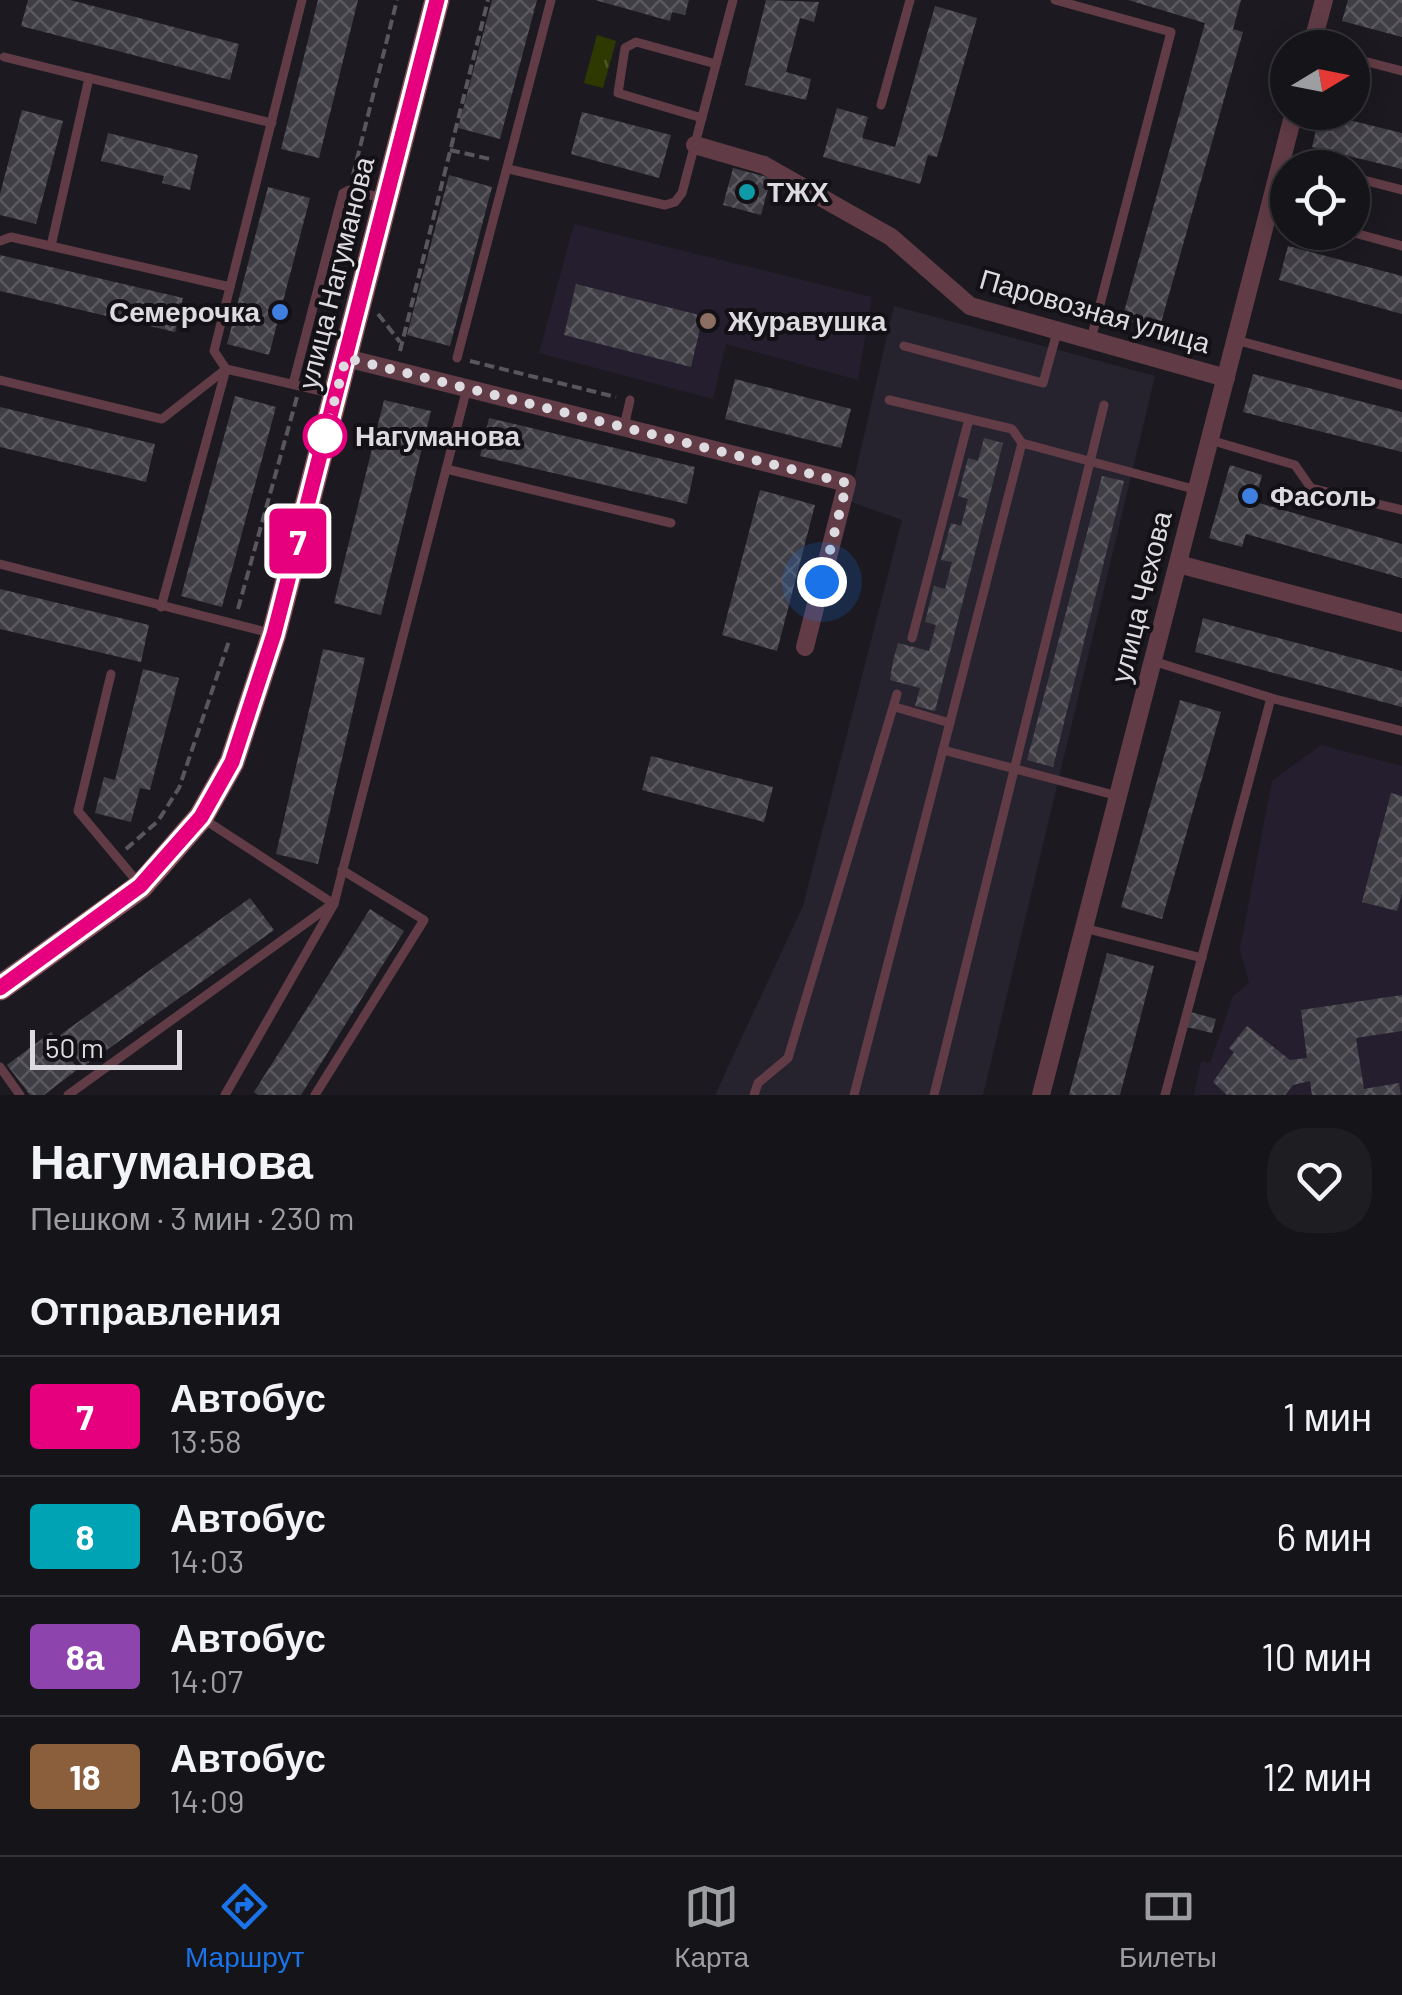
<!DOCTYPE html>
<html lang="ru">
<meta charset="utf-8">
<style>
body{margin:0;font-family:Barlow,sans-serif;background:#1e1d21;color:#f1f3f6;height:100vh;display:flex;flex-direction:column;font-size:38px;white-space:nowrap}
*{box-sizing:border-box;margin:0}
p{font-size:32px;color:#9d9ea2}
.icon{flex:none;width:55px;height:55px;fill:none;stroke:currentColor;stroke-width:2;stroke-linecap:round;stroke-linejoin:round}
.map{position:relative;height:1095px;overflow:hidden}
.sheet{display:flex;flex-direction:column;background:#151418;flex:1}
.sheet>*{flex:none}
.badge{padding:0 20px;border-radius:8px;font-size:35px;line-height:65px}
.needle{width:65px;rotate:80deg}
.controls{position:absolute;left:1270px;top:30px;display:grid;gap:20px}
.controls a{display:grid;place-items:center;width:100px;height:100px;border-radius:50%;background:#151418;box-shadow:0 5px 25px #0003,0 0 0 2px #343337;font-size:50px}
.scale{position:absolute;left:30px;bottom:25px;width:152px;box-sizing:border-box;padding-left:10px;border:5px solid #dddbdf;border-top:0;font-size:28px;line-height:35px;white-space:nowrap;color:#dddbdf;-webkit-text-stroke:8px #131116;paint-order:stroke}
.you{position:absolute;width:50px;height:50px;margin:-25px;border:8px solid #fff;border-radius:50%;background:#1a73e8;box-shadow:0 0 0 15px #1a73e833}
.map>.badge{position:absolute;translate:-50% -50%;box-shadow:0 0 0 5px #fff}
h2{padding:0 30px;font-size:38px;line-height:90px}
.round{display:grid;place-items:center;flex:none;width:105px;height:105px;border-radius:40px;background:#1e1d21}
.headline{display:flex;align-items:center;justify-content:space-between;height:170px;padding:0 30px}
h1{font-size:48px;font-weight:700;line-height:75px}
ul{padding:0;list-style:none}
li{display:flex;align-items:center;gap:30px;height:120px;padding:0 30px;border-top:2px solid #343337}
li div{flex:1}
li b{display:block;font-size:38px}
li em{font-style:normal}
li .badge{min-width:110px;font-weight:700;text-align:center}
.dock{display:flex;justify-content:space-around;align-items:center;height:140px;border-top:2px solid #343337;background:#151418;font-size:28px;color:#9d9ea2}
.dock a{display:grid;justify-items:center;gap:5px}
.dock .current{color:#1a73e8}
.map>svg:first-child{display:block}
.built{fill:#27232e}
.education{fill:#241e2e}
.park{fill:url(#park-tufts)}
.building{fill:url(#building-cross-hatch)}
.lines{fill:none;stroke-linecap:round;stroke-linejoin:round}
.path{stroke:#59575d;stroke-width:4;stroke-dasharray:10 5;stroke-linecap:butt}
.lane{stroke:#613c46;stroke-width:9}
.street{stroke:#613c46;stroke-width:18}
.secondary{stroke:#884e5e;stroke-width:25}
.line-casing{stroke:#fff;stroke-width:22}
.line{stroke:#e6007e;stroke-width:15}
.walk{stroke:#dddbdf;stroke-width:10;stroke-dasharray:0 18}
.culture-dot{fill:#0f9aa8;stroke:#131116;stroke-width:4}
.shop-dot{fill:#3f7fe0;stroke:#131116;stroke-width:4}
.education-dot{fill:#8d6e63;stroke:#131116;stroke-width:4}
.stop-dot{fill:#fff;stroke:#e6007e;stroke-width:5}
.labels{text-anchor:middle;stroke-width:8;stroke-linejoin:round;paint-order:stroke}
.poi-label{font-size:28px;font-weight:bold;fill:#dddbdf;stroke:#131116;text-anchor:start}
.street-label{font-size:28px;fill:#dddbdf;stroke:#131116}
.stop-label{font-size:28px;font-weight:bold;fill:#dddbdf;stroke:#131116;text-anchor:start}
</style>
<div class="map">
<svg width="1402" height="1095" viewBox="0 0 1402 1095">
<defs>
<pattern id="park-tufts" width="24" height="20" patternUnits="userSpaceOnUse" patternTransform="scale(2.5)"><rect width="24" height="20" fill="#2d3901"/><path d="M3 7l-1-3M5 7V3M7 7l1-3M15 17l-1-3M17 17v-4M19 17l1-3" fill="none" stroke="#4b5526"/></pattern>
<pattern id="building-cross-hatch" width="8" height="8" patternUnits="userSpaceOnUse" patternTransform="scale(2.5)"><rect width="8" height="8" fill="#403e45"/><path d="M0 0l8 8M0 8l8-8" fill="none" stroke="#5b595f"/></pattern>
</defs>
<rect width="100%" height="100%" fill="#1c1a20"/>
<path class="built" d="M894,306L1155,376L983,1095H715L803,906L902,520L849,501Z"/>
<g class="education">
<path d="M574,224L872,297L858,380L726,344L713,399L539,353Z"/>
<path d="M1321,745L1402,766V1095H1194L1201,1061L1210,1063L1233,996L1249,983L1240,949L1272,781Z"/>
</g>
<path class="park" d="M597,35L616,41L603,88L584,83Z"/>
<g class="building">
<path d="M28,0H70L239,44L230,80L21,26Z"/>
<path d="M318,0H358L319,158L281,149Z"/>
<path d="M492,0H537L500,139L458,128Z"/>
<path d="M595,0H689L685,15L672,12L670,21Z"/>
<path d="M766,0L819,2L814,22L800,18L786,72L811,79L806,100L745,85Z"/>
<path d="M1128,0H1241L1233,29L1243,32L1159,330L1122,319L1205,23Z"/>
<path d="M1348,0H1402V37L1342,21Z"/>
<path d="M935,6L977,18L937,157L928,155L920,184L823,157L837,108L868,117L862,138L895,147Z"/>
<path d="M22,110L63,121L36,224L0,215V194Z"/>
<path d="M582,112L671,135L659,178L571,154Z"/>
<path d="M1320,113L1402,133V169L1312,147Z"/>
<path d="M108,133L198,155L190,190L162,183L164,176L101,161Z"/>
<path d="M733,168L771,178L761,215L723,205Z"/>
<path d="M449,175L492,187L450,346L407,335Z"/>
<path d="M268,187L310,198L269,355L227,344Z"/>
<path d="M1288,246L1402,276V314L1279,280Z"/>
<path d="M0,255L183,298L175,332L0,291Z"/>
<path d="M576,284L703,316L691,367L564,335Z"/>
<path d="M1253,374L1402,412V452L1243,412Z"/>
<path d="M735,379L851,409L841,448L725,419Z"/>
<path d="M235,396L276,407L222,607L181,596Z"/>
<path d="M384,400L431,411L381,615L334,603Z"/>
<path d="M0,407L155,444L146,482L0,447Z"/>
<path d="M489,418L695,467L687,504L480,456Z"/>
<path d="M984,438L1003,443L935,711L915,706L920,688L890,680L893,661L898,643L929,651L936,625L925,622L934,586L945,589L952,562L941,560L951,523L961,526L968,499L958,496L968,458L978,461Z"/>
<path d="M1230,465L1262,475L1255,502L1402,544V578L1246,534L1242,547L1209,538Z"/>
<path d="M1102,476L1124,481L1053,767L1027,760Z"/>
<path d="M760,490L815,505L777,651L722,635Z"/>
<path d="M0,589L149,625L141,662L0,629Z"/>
<path d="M1203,618L1402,671V707L1195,652Z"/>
<path d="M323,649L365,658L318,864L276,854Z"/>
<path d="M143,669L179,678L150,790L140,788L131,822L95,813L104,777L115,780Z"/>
<path d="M1180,700L1221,712L1162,919L1121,907Z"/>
<path d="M651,756L773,787L764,822L642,790Z"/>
<path d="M1391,793L1402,796V893L1397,911L1362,902Z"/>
<path d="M250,898L274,930L83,1067L60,1035Z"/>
<path d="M370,909L404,931L301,1095H258L254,1092Z"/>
<path d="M1107,953L1154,966L1120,1095H1069Z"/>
<path d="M1402,995V1031L1356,1038L1364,1089L1399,1083L1401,1095H1312L1310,1081L1293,1085L1285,1095H1227L1213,1082L1234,1052L1229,1048L1247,1026L1290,1060L1307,1058L1301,1010Z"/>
<path d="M1191,1012L1216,1019L1212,1033L1187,1027Z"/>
<path d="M51,1032L78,1069L44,1095H30L7,1065Z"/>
</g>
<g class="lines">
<g class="path">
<path d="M450,150L494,160"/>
<path d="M353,175L397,0"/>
<path d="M378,314L400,342"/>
<path d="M400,351L488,0"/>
<path d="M470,361L616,397"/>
<path d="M238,609L297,397"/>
<path d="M126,849L158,821L179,788L230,638"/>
</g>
<g class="lane">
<path d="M1055,0L1171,32L1091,339"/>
<path d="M4,57L272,123"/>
<path d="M1352,58L1402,71"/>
<path d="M881,105L910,0"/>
<path d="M702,118L618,93L625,48L636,42L716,64"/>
<path d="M1282,158L1319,168"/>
<path d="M508,169L665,205L675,202L682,193L733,0"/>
<path d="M1352,177L1402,190"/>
<path d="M1269,210L1288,215"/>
<path d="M1351,232L1402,246"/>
<path d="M0,241L11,237L230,287"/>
<path d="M51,246L89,78"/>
<path d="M1236,340L1402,385"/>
<path d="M904,346L1043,383L1057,332"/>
<path d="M457,358L551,0"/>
<path d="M0,380L162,419L226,369L214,351L302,0"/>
<path d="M293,384L343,193L349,190L383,198"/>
<path d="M889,400L1012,429L1022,443L1197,490"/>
<path d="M624,427L630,400"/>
<path d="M1210,440L1295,465L1311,488L1402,510"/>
<path d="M446,469L671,523"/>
<path d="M0,564L274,634"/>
<path d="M161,607L226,369L334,394"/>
<path d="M912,638L969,419"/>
<path d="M1153,661L1271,698L1165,1095"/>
<path d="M111,674L78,811L140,885"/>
<path d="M1271,698L1402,731"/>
<path d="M895,707L950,723"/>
<path d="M943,750L1118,796"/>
<path d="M202,818L334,904"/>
<path d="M1084,928L1202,958"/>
<path d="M0,1067L20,1095"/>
<path d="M68,1095L331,905"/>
<path d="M225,1095L334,904L467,388"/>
<path d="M315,1095L424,920L342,870"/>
<path d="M754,1095L758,1083L788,1058L897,694"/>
<path d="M854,1095L1022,443"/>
<path d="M934,1095L1104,405"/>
</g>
<g class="street">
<path d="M1311,48L1324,0"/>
<path d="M695,145L764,165L891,237L970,306L1226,378"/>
<path d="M346,358L847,483L805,647"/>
<path d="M1178,564L1402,623"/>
<path d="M1041,1095L1294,112"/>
</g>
<path class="secondary" d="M0,988L141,886L201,817L232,762L274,634L437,0"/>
</g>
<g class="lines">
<g class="line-casing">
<path id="line" d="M0,988L140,886L201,817L232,762L274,634L437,0"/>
</g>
<use href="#line" class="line"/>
<path class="walk" d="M325,436L346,358L847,483L822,582"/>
</g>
<circle class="culture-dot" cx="747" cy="192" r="10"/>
<g class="shop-dot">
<circle cx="280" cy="312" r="10"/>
<circle cx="1250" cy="496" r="10"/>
</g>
<circle class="education-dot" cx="708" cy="321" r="10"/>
<circle class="stop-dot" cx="325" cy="436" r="20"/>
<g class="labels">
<g class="poi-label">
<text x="767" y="202">ТЖХ</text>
<text x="260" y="322" text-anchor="end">Семерочка</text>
<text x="728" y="331">Журавушка</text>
<text x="1270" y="506">Фасоль</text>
</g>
<g class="street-label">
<text transform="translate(336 273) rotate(-76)" y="10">улица Нагуманова</text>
<text transform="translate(1095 311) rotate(16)" y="10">Паровозная улица</text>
<text transform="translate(1141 597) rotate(-76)" y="10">улица Чехова</text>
</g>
<g class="stop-label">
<text x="355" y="446">Нагуманова</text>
</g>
</g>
</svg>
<div class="controls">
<a><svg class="needle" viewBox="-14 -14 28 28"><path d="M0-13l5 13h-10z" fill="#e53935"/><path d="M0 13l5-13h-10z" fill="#9d9ea2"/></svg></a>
<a><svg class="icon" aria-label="locate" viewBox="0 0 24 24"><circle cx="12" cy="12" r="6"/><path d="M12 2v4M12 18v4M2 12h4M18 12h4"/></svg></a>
</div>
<div class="scale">50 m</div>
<div class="you" style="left:822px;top:582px"></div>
<b class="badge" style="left:298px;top:541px;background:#e6007e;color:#fff">7</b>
</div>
<section class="sheet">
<div class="headline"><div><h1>Нагуманова</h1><p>Пешком · 3 мин · 230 m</p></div><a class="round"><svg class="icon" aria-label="heart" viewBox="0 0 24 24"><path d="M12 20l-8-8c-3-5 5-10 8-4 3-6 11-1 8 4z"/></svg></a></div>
<h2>Отправления</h2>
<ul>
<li><span class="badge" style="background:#e6007e;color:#fff">7</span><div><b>Автобус</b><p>13:58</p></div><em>1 мин</em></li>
<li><span class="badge" style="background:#00a3b4;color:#fff">8</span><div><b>Автобус</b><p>14:03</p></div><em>6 мин</em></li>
<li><span class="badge" style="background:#8e44ad;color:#fff">8а</span><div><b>Автобус</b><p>14:07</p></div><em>10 мин</em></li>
<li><span class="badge" style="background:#8b5e3c;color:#fff">18</span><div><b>Автобус</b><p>14:09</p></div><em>12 мин</em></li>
</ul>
</section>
<nav class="dock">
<a class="current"><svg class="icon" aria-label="directions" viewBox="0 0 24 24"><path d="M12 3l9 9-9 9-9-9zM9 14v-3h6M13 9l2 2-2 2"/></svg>Маршрут</a>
<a><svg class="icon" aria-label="map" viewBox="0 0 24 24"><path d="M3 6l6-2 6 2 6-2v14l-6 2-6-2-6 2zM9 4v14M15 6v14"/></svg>Карта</a>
<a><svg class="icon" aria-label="tickets" viewBox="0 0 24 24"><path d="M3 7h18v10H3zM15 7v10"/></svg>Билеты</a>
</nav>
